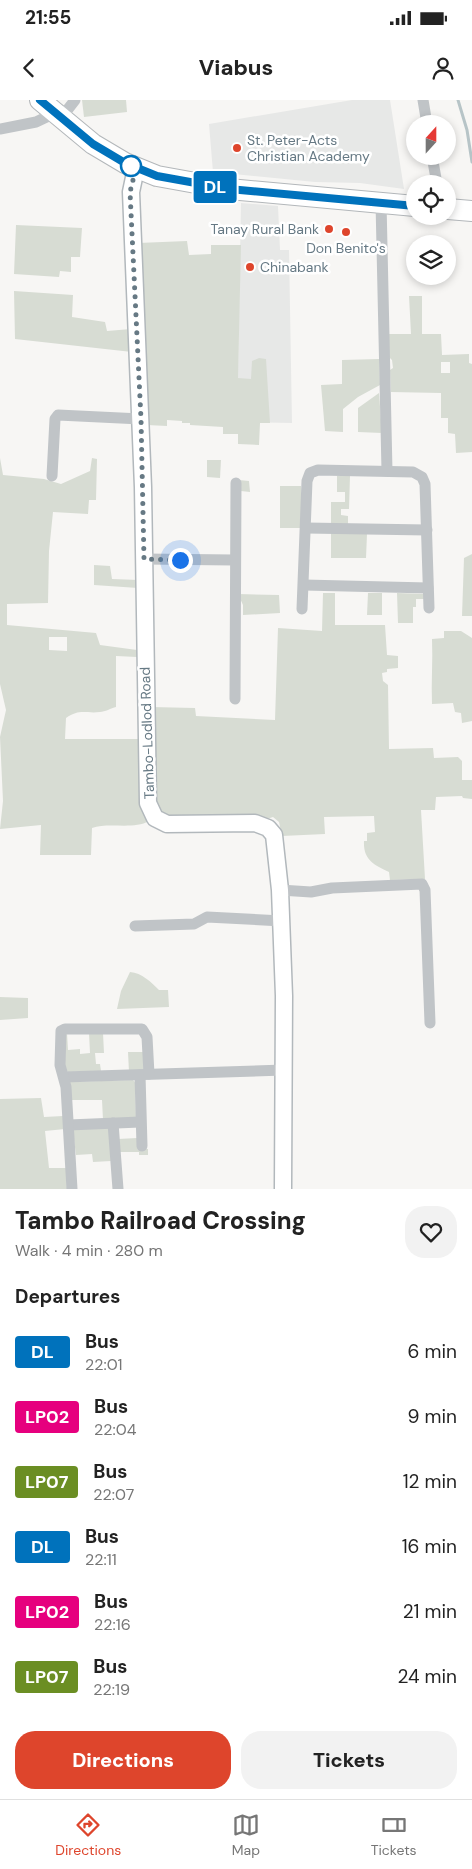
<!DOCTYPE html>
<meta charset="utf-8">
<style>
body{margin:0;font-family:"DM Sans",sans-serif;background:#f2f2f2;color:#222;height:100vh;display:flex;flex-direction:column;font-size:19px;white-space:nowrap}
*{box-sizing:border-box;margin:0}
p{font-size:16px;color:#767676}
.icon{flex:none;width:28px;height:28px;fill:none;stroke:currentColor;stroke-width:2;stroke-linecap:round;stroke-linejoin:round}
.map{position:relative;height:1089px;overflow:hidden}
.details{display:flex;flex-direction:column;background:#fff;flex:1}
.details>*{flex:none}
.badge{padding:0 10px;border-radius:4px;font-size:18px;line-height:32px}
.needle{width:32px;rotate:21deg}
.buttons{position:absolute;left:406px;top:15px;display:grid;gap:10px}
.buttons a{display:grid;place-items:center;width:50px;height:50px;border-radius:50%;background:#fff;box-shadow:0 2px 8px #0003;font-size:25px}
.you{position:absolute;width:25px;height:25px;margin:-12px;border:4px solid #fff;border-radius:50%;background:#1a73e8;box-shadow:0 0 0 8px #1a73e833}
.map>.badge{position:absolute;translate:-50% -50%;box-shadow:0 0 0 2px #fff}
h2{padding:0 15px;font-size:19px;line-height:45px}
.round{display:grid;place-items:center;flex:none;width:52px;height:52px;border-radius:20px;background:#f2f2f2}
.headline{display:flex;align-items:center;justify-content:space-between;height:85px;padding:0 15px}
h1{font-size:24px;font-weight:800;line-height:38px}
.primary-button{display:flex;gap:10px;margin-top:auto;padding:10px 15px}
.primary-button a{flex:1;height:58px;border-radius:20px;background:#de452c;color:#fff;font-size:20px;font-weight:800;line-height:58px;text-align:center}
.primary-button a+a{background:#f2f2f2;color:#222}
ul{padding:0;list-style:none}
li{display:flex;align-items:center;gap:15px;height:65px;padding:0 15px}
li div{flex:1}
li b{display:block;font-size:19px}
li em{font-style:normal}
li .badge{min-width:55px;font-weight:700;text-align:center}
.status{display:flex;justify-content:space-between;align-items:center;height:35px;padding:0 25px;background:#fff;direction:ltr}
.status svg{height:14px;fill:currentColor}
header{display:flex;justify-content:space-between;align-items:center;height:65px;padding:0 15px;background:#fff;font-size:22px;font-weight:800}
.dock{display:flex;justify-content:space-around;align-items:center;height:70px;border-top:1px solid #e0e0e0;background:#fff;font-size:14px;color:#767676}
.dock a{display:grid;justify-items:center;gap:2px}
.dock .active{color:#de452c}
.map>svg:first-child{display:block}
.built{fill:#e7e8e7}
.green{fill:#d7dcd3;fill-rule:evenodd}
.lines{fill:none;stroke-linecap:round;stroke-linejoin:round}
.stream{stroke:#b7c4c7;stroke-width:3}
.secondary-casing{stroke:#b2b8bc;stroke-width:19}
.highway-casing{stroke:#b3b7ba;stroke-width:22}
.street{stroke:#c0c4c7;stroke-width:11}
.secondary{stroke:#fff;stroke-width:16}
.highway{stroke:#fff;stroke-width:20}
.line-casing{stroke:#fff;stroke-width:11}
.line{stroke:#0072bc;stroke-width:8}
.walk{stroke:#667984;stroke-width:5;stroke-dasharray:0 9}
.poi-dot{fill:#de452c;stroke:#fff;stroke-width:2}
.stop-dot{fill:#fff;stroke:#0072bc;stroke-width:2.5}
.labels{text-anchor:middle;stroke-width:5;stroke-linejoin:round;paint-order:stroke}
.poi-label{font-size:14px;fill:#667984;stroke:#fff;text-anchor:start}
.street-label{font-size:14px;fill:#667984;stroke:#fff}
</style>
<div class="status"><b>21:55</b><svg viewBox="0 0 49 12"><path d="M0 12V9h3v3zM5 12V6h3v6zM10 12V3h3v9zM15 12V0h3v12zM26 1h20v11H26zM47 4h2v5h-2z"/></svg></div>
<header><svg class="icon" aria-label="back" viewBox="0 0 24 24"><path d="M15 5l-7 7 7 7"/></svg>Viabus<svg class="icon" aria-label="person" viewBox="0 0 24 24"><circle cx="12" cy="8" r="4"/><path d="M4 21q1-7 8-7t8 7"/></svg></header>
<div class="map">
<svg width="472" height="1089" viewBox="0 0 472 1089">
<rect width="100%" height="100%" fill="#f7f6f4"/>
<g class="built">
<path d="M352,0H390L404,89L360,83L315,82L213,72L209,24Z"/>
<path d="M241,103L278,106L280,150H289L292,323L237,322Z"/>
</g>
<g class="green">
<path d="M82,0H126L127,12L84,17Z"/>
<path d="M16,125L82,128L80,157H71V172L60,171L59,177L14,174Z"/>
<path d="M187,141L189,155L211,154V145H241L238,278L251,279L252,261L259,258L266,259L270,323H260L259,345L238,344V334H223V327L190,325V323H182V321L167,320V326L147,325L138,143Z"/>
<path d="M14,191L73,195L72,217L105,222L107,231L131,229L132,252L15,239Z"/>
<path d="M409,196H422V234H441L442,255L469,254V263L472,264V352L456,353L455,334L448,333V318H441V293L391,292L390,270L393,268L392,260L389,257L388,234H411ZM441,262H450V273H441Z"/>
<path d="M379,259L380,285L358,297L343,309V332L325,331L321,285L342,284V260Z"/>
<path d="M379,293L382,333L358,332V308Z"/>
<path d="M0,358L3,375L44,379L61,384L90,371L92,358L97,359L96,400H89L88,414L53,412L49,451L48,503L7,504V525L96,533L100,545L137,550V557L116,556V607C111,608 105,612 100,612C86,614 80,608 66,618L65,639H141L149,721C134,730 108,722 92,728L91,755H40L41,725L0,729L3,701L0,637L6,610L0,584ZM49,537H67V551L49,550Z"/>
<path d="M207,360H221L220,378L207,377Z"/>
<path d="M337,376H350L349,409H341V415L348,416V424H331V402H345V392H337Z"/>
<path d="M239,380L249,381L250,392L241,391Z"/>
<rect x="280" y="386" width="21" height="42"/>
<path d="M331,433L367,434L366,458H331Z"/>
<path d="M472,454V516H462L464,458Z"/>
<path d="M94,465L110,466L112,479L139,480L138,488L94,485Z"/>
<path d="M323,493H335V525H385L387,555L398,556V568L387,569V572L382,573L383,581L388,585L389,649L433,648L434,658L458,657L462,661V680H472V699L463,698L462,696L436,697L435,710H421L425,779L390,780L389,772C374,765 363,760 364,741H367V733L375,732L374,716L324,717L325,734L282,736L279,722L273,717L267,719L166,717L157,713L154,686L157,684V676L152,674L151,607L195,608L196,616L275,620L278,528L322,531Z"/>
<path d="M368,493H382V515H367Z"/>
<path d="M397,493L424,494V499H416V507H413V523H398Z"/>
<path d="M238,494L279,495L280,513L243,515V505Z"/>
<path d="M444,531H461L472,538V621L462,623L461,613L455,612L453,603L432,604C431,582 433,561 432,539L444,538Z"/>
<path d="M130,872C142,873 151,882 159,890H168L169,907L117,909L121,891Z"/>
<path d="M0,897L28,898V918L0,920Z"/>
<path d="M67,933L68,950L80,949V954L90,953L89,933H103L104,953H95L96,964H100L101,971L68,972L64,968V938Z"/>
<path d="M128,952H143L144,969L129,972Z"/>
<path d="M133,980L135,982L136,1017L103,1020L102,1000H70V982Z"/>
<path d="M41,998L44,1017L63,1016L65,1029L45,1031L49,1068H66L67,1089H0V999Z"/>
<path d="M75,1028H109L111,1061L93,1062L92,1054L76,1055L73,1032Z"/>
<path d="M137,1038L138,1049H148V1055H139V1052H119L118,1039Z"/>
</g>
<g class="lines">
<path class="stream" d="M458,0L467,30L472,62"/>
<g class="secondary-casing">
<path id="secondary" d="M136,68L131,92L143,387L148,703L155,718L167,724L255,723L268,728L274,735L280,790L284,896L283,1089"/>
</g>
<g class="highway-casing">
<g id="highway">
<path d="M40,0L93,44L125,63L157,76L229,89L415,106"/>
<path d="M448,109L472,111"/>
</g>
</g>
<g class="street">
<path d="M423,0L427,24"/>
<path d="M61,18L75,0"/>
<path d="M0,29L36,22L55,13"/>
<path d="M432,56L437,84"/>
<path d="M381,102L387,371"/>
<path d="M52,376L55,319L58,315L141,319"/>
<path d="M306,428L427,430"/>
<path d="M144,459L234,460"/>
<path d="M304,485L428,488"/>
<path d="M302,509L307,381L310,373L318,370L413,372L422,377L425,384L429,508"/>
<path d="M235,599L236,383"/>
<path d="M280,790L311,792L332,788L422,784L425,790L430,923"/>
<path d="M135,826L194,824L207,817L282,821"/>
<path d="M140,975L142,1046"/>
<path d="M64,977L284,970"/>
<path d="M113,1023L118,1089"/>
<path d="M69,1025L140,1022"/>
<path d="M72,1089L66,987L60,965L61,931L65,929H142L147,937L149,974"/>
</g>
<use href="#secondary" class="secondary"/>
<use href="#highway" class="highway"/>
</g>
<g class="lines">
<g class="line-casing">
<path id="line" d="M40,0L93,44L125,63L157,76L229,89L415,106"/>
</g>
<use href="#line" class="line"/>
<path class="walk" d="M131,66L136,68L130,92L141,319L144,459L180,460"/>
</g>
<g class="poi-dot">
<circle cx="237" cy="48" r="5"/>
<circle cx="329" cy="129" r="5"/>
<circle cx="346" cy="132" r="5"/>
<circle cx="250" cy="167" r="5"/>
</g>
<circle class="stop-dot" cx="131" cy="66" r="10"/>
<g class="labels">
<g class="poi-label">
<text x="247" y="45">St. Peter-Acts<tspan x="247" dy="16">Christian Academy</tspan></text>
<text x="319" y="134" text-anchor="end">Tanay Rural Bank</text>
<text x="346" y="153" text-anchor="middle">Don Benito's</text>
<text x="260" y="172">Chinabank</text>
</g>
<g class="street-label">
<text transform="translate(147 633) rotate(-92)" y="5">Tambo-Lodlod Road</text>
</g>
</g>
</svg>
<div class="buttons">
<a><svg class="needle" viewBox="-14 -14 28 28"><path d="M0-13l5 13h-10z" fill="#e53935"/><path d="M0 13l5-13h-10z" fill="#767676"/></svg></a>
<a><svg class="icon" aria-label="locate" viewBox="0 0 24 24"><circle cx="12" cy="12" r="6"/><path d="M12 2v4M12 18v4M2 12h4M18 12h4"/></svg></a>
<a><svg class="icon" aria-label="layers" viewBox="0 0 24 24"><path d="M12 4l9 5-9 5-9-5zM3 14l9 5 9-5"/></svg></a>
</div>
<div class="you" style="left:180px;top:460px"></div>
<b class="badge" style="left:215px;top:87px;background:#0072bc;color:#fff">DL</b>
</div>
<section class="details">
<div class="headline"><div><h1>Tambo Railroad Crossing</h1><p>Walk · 4 min · 280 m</p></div><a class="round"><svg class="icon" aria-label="heart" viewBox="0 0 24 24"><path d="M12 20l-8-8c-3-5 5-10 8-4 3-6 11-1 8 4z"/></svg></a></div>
<h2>Departures</h2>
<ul>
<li><span class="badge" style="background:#0072bc;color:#fff">DL</span><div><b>Bus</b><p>22:01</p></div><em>6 min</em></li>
<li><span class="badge" style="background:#e6007e;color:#fff">LP02</span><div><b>Bus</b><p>22:04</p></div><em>9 min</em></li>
<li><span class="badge" style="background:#6b8e23;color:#fff">LP07</span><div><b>Bus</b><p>22:07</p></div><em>12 min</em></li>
<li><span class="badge" style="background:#0072bc;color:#fff">DL</span><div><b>Bus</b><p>22:11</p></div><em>16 min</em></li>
<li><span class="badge" style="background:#e6007e;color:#fff">LP02</span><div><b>Bus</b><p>22:16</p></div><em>21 min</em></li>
<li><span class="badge" style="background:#6b8e23;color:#fff">LP07</span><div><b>Bus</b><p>22:19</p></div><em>24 min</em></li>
</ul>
<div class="primary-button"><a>Directions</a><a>Tickets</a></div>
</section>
<nav class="dock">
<a class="active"><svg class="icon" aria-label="directions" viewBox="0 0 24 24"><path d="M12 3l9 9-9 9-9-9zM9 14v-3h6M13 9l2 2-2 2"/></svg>Directions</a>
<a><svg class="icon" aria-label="map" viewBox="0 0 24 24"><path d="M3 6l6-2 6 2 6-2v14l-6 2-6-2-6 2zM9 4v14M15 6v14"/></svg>Map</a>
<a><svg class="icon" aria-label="tickets" viewBox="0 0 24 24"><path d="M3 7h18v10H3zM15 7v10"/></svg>Tickets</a>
</nav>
